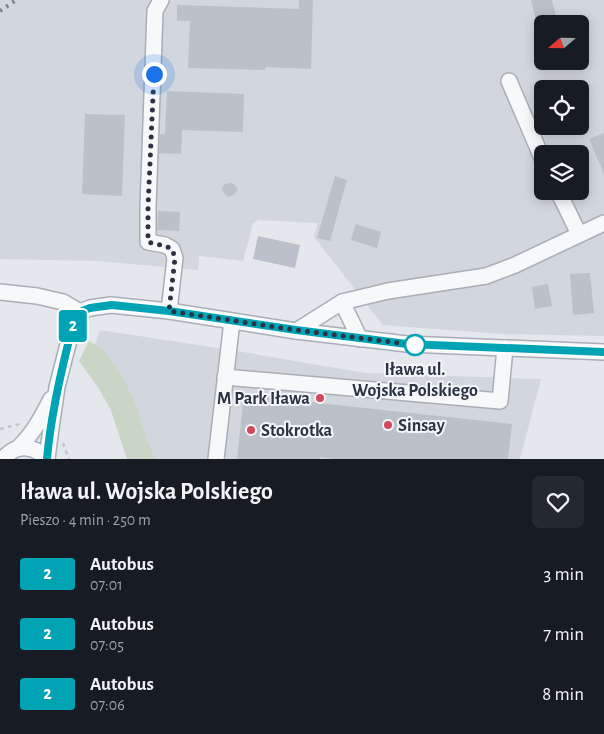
<!DOCTYPE html>
<html lang="pl">
<meta charset="utf-8">
<style>
body{margin:0;font-family:"Alegreya Sans",sans-serif;background:#242831;color:#f1f3f6;height:100vh;display:flex;flex-direction:column;font-size:19px;white-space:nowrap}
*{box-sizing:border-box;margin:0}
p{font-size:16px;color:#9ea1a6}
.icon{flex:none;width:28px;height:28px;fill:none;stroke:currentColor;stroke-width:2;stroke-linecap:round;stroke-linejoin:round}
.map{position:relative;height:459px;overflow:hidden}
.side{display:flex;flex-direction:column;background:#171b24;flex:1}
.side>*{flex:none}
.badge{padding:0 10px;border-radius:4px;font-size:18px;line-height:32px}
.needle{width:32px;rotate:250deg}
.controls{position:absolute;left:534px;top:15px;display:grid;gap:10px}
.controls a{display:grid;place-items:center;width:55px;height:55px;border-radius:8px;background:#171b24;box-shadow:0 2px 12px #0003;font-size:25px}
.you{position:absolute;width:25px;height:25px;margin:-12px;border:4px solid #fff;border-radius:50%;background:#1a73e8;box-shadow:0 0 0 8px #1a73e833}
.map>.badge{position:absolute;translate:-50% -50%;box-shadow:0 0 0 2px #fff}
.round{display:grid;place-items:center;flex:none;width:52px;height:52px;border-radius:8px;background:#242831}
.headline{display:flex;align-items:center;justify-content:space-between;height:85px;padding:0 20px}
h1{font-size:24px;font-weight:700;line-height:38px}
ul{padding:0;list-style:none}
li{display:flex;align-items:center;gap:15px;height:60px;padding:0 20px}
li div{flex:1}
li b{display:block;font-size:19px}
li em{font-style:normal}
li .badge{min-width:55px;font-weight:700;text-align:center}
.map>svg:first-child{display:block}
.built{fill:#d2d6de;fill-rule:evenodd}
.green{fill:#c9d6c5}
.building{fill:#bbc0ca}
.lines{fill:none;stroke-linecap:round;stroke-linejoin:round}
.minor-casing{stroke:#a9aeb7;stroke-width:18}
.path{stroke:#c2c5cb;stroke-width:2.5;stroke-dasharray:4 4;stroke-linecap:butt}
.minor{stroke:#f7f8fa;stroke-width:15}
.rail{stroke:#7d8696;stroke-width:4;stroke-dasharray:2.5 5;stroke-linecap:butt}
.line-casing{stroke:#fff;stroke-width:11}
.line{stroke:#00a3b4;stroke-width:8}
.walk{stroke:#2b3445;stroke-width:5;stroke-dasharray:0 9}
.stop-dot{fill:#fff;stroke:#00a3b4;stroke-width:2.5}
.poi-dot{fill:#d1495b;stroke:#f4f6f9;stroke-width:2}
.labels{text-anchor:middle;stroke-width:4;stroke-linejoin:round;paint-order:stroke}
.stop-label{font-size:18px;font-weight:bold;fill:#2b3445;stroke:#f4f6f9}
.poi-label{font-size:18px;font-weight:bold;fill:#2b3445;stroke:#f4f6f9;text-anchor:start}
</style>
<div class="map">
<svg width="604" height="459" viewBox="0 0 604 459">
<rect width="100%" height="100%" fill="#e4e7ec"/>
<g class="built">
<path d="M0,0H604V336L502,334L383,325L314,237L318,223L259,220L253,223L243,261L199,256L198,270L98,261L0,259ZM542,24H580V61H542ZM542,89H580V126H542ZM542,154H580V191H542Z"/>
<path d="M100,330L237,351L365,373L541,379L520,459H127L111,410L98,387L86,371Z"/>
</g>
<path class="green" d="M89,341L102,348L120,372L134,400L147,440L155,459H127L111,410L98,387L79,361Z"/>
<g class="building">
<path d="M299,0H313L311,69L266,67L265,70L188,68L190,21H177V5L299,9Z"/>
<path d="M531,0H552L558,24H537Z"/>
<path d="M167,91L244,94L243,132L182,130L181,154L159,153L160,134H165Z"/>
<path d="M85,114L125,115L122,196L82,194Z"/>
<path d="M604,133V174L589,139Z"/>
<path d="M335,176L347,180L330,241L317,238Z"/>
<path d="M230,183L234,184L238,190L234,195L228,197L223,192L222,188L225,184Z"/>
<path d="M158,211L180,212L179,231L157,230Z"/>
<path d="M356,224L381,232L377,248L351,240Z"/>
<path d="M258,236L300,245L295,268L253,259Z"/>
<path d="M590,273L594,313L573,315L570,274Z"/>
<path d="M548,284L552,306L535,309L532,287Z"/>
<path d="M244,395L512,424L508,459H334L320,457V459H237Z"/>
</g>
<g class="lines">
<g class="minor-casing">
<g id="minor">
<path d="M161,0L155,11L148,207V242L165,245L172,249L175,258L169,311"/>
<path d="M509,81L542,158"/>
<path d="M558,191L579,234"/>
<path d="M0,292L37,296L63,302L80,312"/>
<path d="M342,302L360,339"/>
<path d="M296,331L342,302L388,291L486,276L515,265L604,223"/>
<path d="M225,377L500,401L505,348"/>
<path d="M18,448C33,434 42,417 51,399"/>
<path d="M3,459C16,443 34,445 47,459"/>
<path d="M47,459L51,428L57,387L74,321L80,312L90,308L111,305L169,311L296,331L407,344L604,352"/>
<path d="M216,459L232,321"/>
</g>
</g>
<g class="path">
<path d="M0,429L20,424"/>
<path d="M63,443L69,459"/>
</g>
<use href="#minor" class="minor"/>
<path class="rail" d="M0,11L16,0"/>
</g>
<g class="lines">
<g class="line-casing">
<path id="line" d="M47,459C51,412 62,366 74,321L80,312L90,308L112,305L169,311L296,330L407,344L604,352"/>
</g>
<use href="#line" class="line"/>
<path class="walk" d="M154,74L148,207V242L165,246L172,249L175,258L169,311L296,330L415,345"/>
</g>
<circle class="stop-dot" cx="415" cy="345" r="10"/>
<g class="poi-dot">
<circle cx="320" cy="398" r="5"/>
<circle cx="388" cy="425" r="5"/>
<circle cx="251" cy="430" r="5"/>
</g>
<g class="labels">
<g class="stop-label">
<text x="415" y="375">Iława ul.<tspan x="415" dy="21">Wojska Polskiego</tspan></text>
</g>
<g class="poi-label">
<text x="310" y="404" text-anchor="end">M Park Iława</text>
<text x="398" y="431">Sinsay</text>
<text x="261" y="436">Stokrotka</text>
</g>
</g>
</svg>
<div class="controls">
<a><svg class="needle" viewBox="-14 -14 28 28"><path d="M0-13l5 13h-10z" fill="#e53935"/><path d="M0 13l5-13h-10z" fill="#9ea1a6"/></svg></a>
<a><svg class="icon" aria-label="locate" viewBox="0 0 24 24"><circle cx="12" cy="12" r="6"/><path d="M12 2v4M12 18v4M2 12h4M18 12h4"/></svg></a>
<a><svg class="icon" aria-label="layers" viewBox="0 0 24 24"><path d="M12 4l9 5-9 5-9-5zM3 14l9 5 9-5"/></svg></a>
</div>
<div class="you" style="left:154px;top:74px"></div>
<b class="badge" style="left:73px;top:326px;background:#00a3b4;color:#fff">2</b>
</div>
<section class="side">
<div class="headline"><div><h1>Iława ul. Wojska Polskiego</h1><p>Pieszo · 4 min · 250 m</p></div><a class="round"><svg class="icon" aria-label="heart" viewBox="0 0 24 24"><path d="M12 20l-8-8c-3-5 5-10 8-4 3-6 11-1 8 4z"/></svg></a></div>
<ul>
<li><span class="badge" style="background:#00a3b4;color:#fff">2</span><div><b>Autobus</b><p>07:01</p></div><em>3 min</em></li>
<li><span class="badge" style="background:#00a3b4;color:#fff">2</span><div><b>Autobus</b><p>07:05</p></div><em>7 min</em></li>
<li><span class="badge" style="background:#00a3b4;color:#fff">2</span><div><b>Autobus</b><p>07:06</p></div><em>8 min</em></li>
</ul>
</section>
